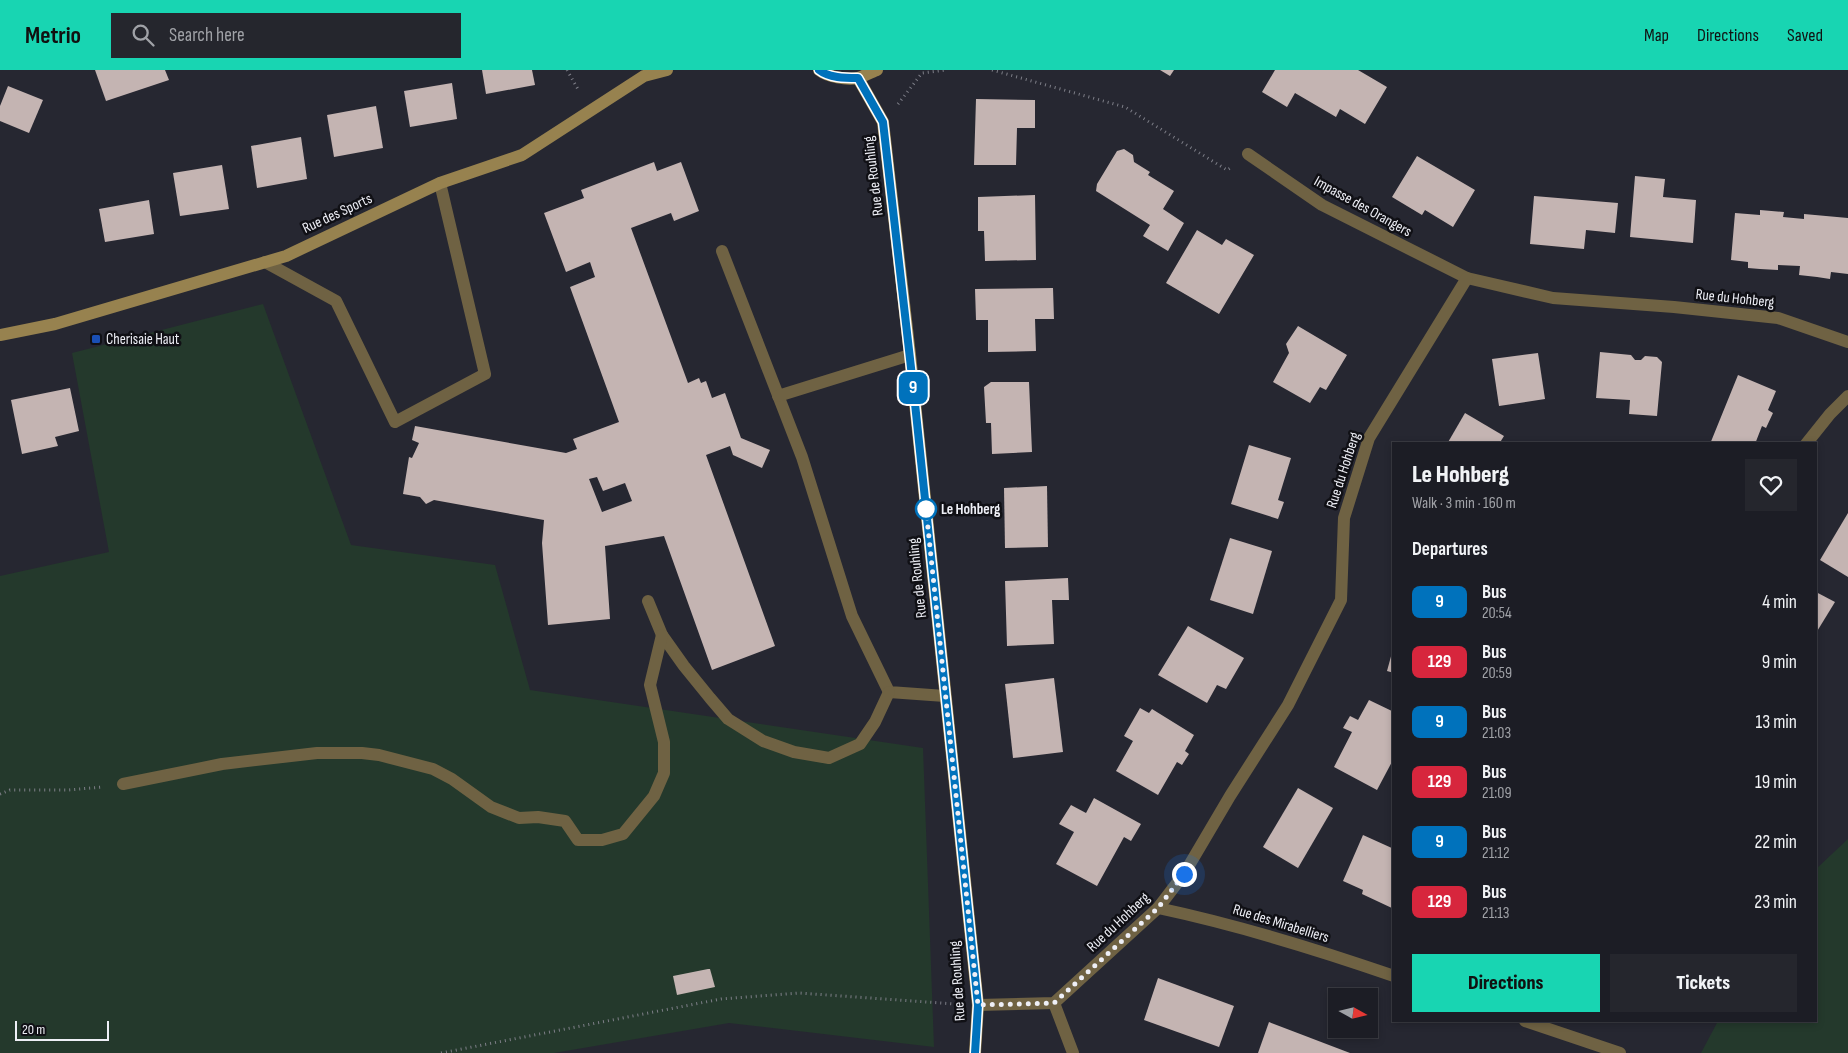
<!DOCTYPE html>
<meta charset="utf-8">
<style>
body{margin:0;font-family:"Sofia Sans Condensed",sans-serif;background:#25262d;color:#f1f3f6;height:100vh;display:flex;flex-direction:column;font-size:19px;white-space:nowrap}
*{box-sizing:border-box;margin:0}
p{font-size:16px;color:#a0a2a7}
.icon{flex:none;width:28px;height:28px;fill:none;stroke:currentColor;stroke-width:2;stroke-linecap:round;stroke-linejoin:round}
.map{position:relative;flex:1;overflow:hidden}
.drawer{position:absolute;left:1392px;top:372px;width:425px;height:580px;display:flex;flex-direction:column;background:#1c1d25;border-radius:0px;box-shadow:0 2px 8px #0003,0 0 0 1px #3a3b42}
.drawer>*{flex:none}
.badge{padding:0 10px;border-radius:8px;font-size:18px;line-height:32px}
.needle{width:32px;rotate:98deg}
.buttons{position:absolute;left:1328px;top:918px;display:grid;gap:10px}
.buttons a{display:grid;place-items:center;width:50px;height:50px;border-radius:0px;background:#1c1d25;box-shadow:0 2px 8px #0003,0 0 0 1px #3a3b42;font-size:25px}
.scale{position:absolute;left:15px;bottom:12px;width:94px;box-sizing:border-box;padding-left:5px;border:2px solid #eeeff6;border-top:0;font-size:14px;line-height:18px;white-space:nowrap;color:#eeeff6;-webkit-text-stroke:4px #101015;paint-order:stroke}
.you{position:absolute;width:25px;height:25px;margin:-12px;border:4px solid #fff;border-radius:50%;background:#1a73e8;box-shadow:0 0 0 8px #1a73e833}
.map>.badge{position:absolute;translate:-50% -50%;box-shadow:0 0 0 2px #fff}
h2{padding:0 20px;font-size:19px;line-height:45px}
.round{display:grid;place-items:center;flex:none;width:52px;height:52px;border-radius:0px;background:#25262d}
.summary{display:flex;align-items:center;justify-content:space-between;height:85px;padding:0 20px}
h1{font-size:24px;font-weight:800;line-height:38px}
.button{display:flex;gap:10px;margin-top:auto;padding:10px 20px}
.button a{flex:1;height:58px;border-radius:0px;background:#18d5b2;color:#111;font-size:20px;font-weight:800;line-height:58px;text-align:center}
.button a+a{background:#25262d;color:#f1f3f6}
ul{padding:0;list-style:none}
li{display:flex;align-items:center;gap:15px;height:60px;padding:0 20px}
li div{flex:1}
li b{display:block;font-size:19px}
li em{font-style:normal}
li .badge{min-width:55px;font-weight:700;text-align:center}
header{display:flex;align-items:center;gap:30px;box-sizing:border-box;height:70px;padding:0 25px;background:#18d5b2;color:#111}
header strong{font-size:24px}
nav{display:flex;gap:28px;margin-inline-start:auto;font-size:18px}
.search{width:350px;height:45px;background:#25262d;display:flex;align-items:center;gap:12px;box-sizing:border-box;padding:0 18px;border-radius:0px;color:#a0a2a7;font-size:19px}
.map>svg:first-child{display:block}
.green{fill:#24392c}
.building{fill:#c4b4b2;fill-rule:evenodd}
.lines{fill:none;stroke-linecap:round;stroke-linejoin:round}
.path{stroke:#7e7f88;stroke-width:3;stroke-dasharray:1 4;stroke-linecap:butt}
.lane{stroke:#6f6243;stroke-width:12}
.street{stroke:#6f6243;stroke-width:12}
.secondary{stroke:#97824f;stroke-width:12}
.line-casing{stroke:#fff;stroke-width:11}
.line{stroke:#0072bc;stroke-width:8}
.walk{stroke:#eeeff6;stroke-width:5;stroke-dasharray:0 9}
.transit-dot{fill:#1a4fb4;stroke:#101015;stroke-width:2}
.stop-dot{fill:#fff;stroke:#0072bc;stroke-width:2.5}
.labels{text-anchor:middle;stroke-width:5;stroke-linejoin:round;paint-order:stroke}
.street-label{font-size:15px;fill:#eeeff6;stroke:#101015}
.poi-label{font-size:15px;fill:#eeeff6;stroke:#101015;text-anchor:start}
.stop-label{font-size:15px;font-weight:bold;fill:#eeeff6;stroke:#101015;text-anchor:start}
</style>
<header>
<strong>Metrio</strong>
<div class="search"><svg class="icon" aria-label="search" viewBox="0 0 24 24"><circle cx="10" cy="10" r="6"/><path d="M15 15l6 6"/></svg>Search here</div>
<nav><a>Map</a><a>Directions</a><a>Saved</a></nav>
</header>
<div class="map">
<svg width="1848" height="983" viewBox="0 0 1848 983">
<rect width="100%" height="100%" fill="#262731"/>
<g class="green">
<path d="M263,234L351,475L495,495L530,620L923,678L934,977L729,953L554,983H0V506L109,482L72,283Z"/>
<path d="M1848,769V983H1701L1718,951H1816V799Z"/>
</g>
<g class="building">
<path d="M95,0H165L169,10L106,31Z"/>
<path d="M482,0H532L535,15L486,24Z"/>
<path d="M1160,0H1174L1170,6Z"/>
<path d="M1275,0H1358L1387,17L1365,54L1340,39L1336,47L1295,23L1287,37L1262,22Z"/>
<path d="M452,13L457,49L410,57L404,21Z"/>
<path d="M8,16L43,30L29,63L0,51V36Z"/>
<path d="M976,29L1035,30V58H1017L1016,95H974Z"/>
<path d="M376,36L383,78L334,87L327,45Z"/>
<path d="M301,67L307,109L257,118L251,76Z"/>
<path d="M1124,79L1133,85L1134,92L1150,102L1148,105L1174,121L1163,139L1184,153L1168,181L1143,166L1150,155L1096,121L1097,114L1117,81Z"/>
<path d="M1417,86L1475,120L1453,157L1425,140L1422,145L1392,127Z"/>
<path d="M654,92L657,101L681,92L699,141L674,151L671,143L631,158L688,313L699,308L701,313L706,311L712,328L725,323L741,368L770,380L762,398L733,385L730,376L706,385L775,576L712,600L664,466L605,476L610,549L548,555L542,473L544,450L434,430L426,434L420,427L403,424L409,387L412,388L419,373L412,370L415,356L566,383L577,379L573,369L619,352L570,217L595,207L590,192L566,202L544,143L584,128L581,120ZM597,407L603,421L625,413L632,431L602,442L589,409Z"/>
<path d="M222,95L229,139L180,146L173,103Z"/>
<path d="M1635,106L1665,109L1663,127L1696,130L1693,173L1630,167Z"/>
<path d="M1035,125L1036,190L985,191L984,161H978V127Z"/>
<path d="M1534,126L1618,133L1615,163L1586,160L1584,179L1530,174Z"/>
<path d="M149,130L154,164L105,172L99,139Z"/>
<path d="M1760,140L1784,142L1783,147L1804,149V144L1848,148V204L1831,202L1830,209L1817,207L1799,205L1800,196L1778,195V200L1760,199L1748,198V192L1731,190L1735,143L1760,145Z"/>
<path d="M1197,160L1222,175L1226,169L1254,185L1219,244L1166,213Z"/>
<path d="M1053,218L1054,249H1035L1036,281L988,282V250H976L975,219Z"/>
<path d="M1298,256L1347,285L1326,320L1320,317L1310,333L1273,312L1289,283L1286,274Z"/>
<path d="M1600,282L1631,285L1635,290H1641L1645,286L1657,287L1662,292L1657,346L1629,344L1630,330L1596,328Z"/>
<path d="M1538,283L1545,329L1499,336L1492,289Z"/>
<path d="M1738,305L1776,321L1768,340L1773,343L1766,358L1762,356L1755,374H1710Z"/>
<path d="M991,312H1029L1032,382L992,384L991,353H986L984,317Z"/>
<path d="M70,318L79,361L55,367L58,376L22,384L11,330Z"/>
<path d="M1465,343L1504,366L1499,374H1447Z"/>
<path d="M1249,375L1291,388L1278,430L1284,432L1278,449L1231,434Z"/>
<path d="M1047,416L1048,477L1005,478L1004,418Z"/>
<path d="M1848,443V507L1820,490Z"/>
<path d="M1230,468L1272,481L1253,544L1210,530Z"/>
<path d="M1068,508L1069,530H1052L1054,574L1007,576L1005,511Z"/>
<path d="M1816,522L1835,532L1816,563Z"/>
<path d="M1188,556L1244,588L1226,619L1217,615L1207,633L1158,605Z"/>
<path d="M1393,579H1394V603L1387,601Z"/>
<path d="M1054,608L1063,682L1013,688L1005,614Z"/>
<path d="M1369,630L1394,642V688L1377,720L1334,697L1352,662L1343,658L1350,646L1358,650Z"/>
<path d="M1140,638L1149,643L1152,639L1194,665L1185,681L1189,684L1182,695L1177,692L1158,725L1116,701L1133,671L1124,666Z"/>
<path d="M1298,718L1333,738L1298,798L1263,777Z"/>
<path d="M1094,728L1141,754L1131,771L1124,767L1097,816L1056,794L1074,762L1059,754L1071,735L1086,743Z"/>
<path d="M1363,765L1394,779V839L1362,824L1363,820L1343,811Z"/>
<path d="M708,899H710L715,917L677,925L673,906Z"/>
<path d="M1158,908L1234,936L1219,977L1144,950Z"/>
<path d="M1269,952L1350,983H1258Z"/>
</g>
<g class="lines">
<g class="path">
<path d="M567,0L579,21"/>
<path d="M992,0L1125,37L1227,100L1232,97"/>
<path d="M898,34L922,3L946,0"/>
<path d="M0,724L10,720H68L103,717"/>
<path d="M441,983L721,929L799,923L955,934"/>
</g>
<g class="lane">
<path d="M722,181L802,387L852,546L889,622L945,626"/>
<path d="M265,192L336,231L395,352L485,304L440,113"/>
<path d="M778,326L910,285"/>
<path d="M648,531L662,565L684,596L710,628L728,649L763,671L794,682L829,688L860,674L875,652L889,622"/>
<path d="M123,714L222,694L317,683H362L379,685L433,699L452,709L491,737L519,748L538,747L565,751L578,770H602L623,764L654,726L664,703V672L650,615L662,565"/>
</g>
<g class="street">
<path d="M1248,84L1322,135L1467,208L1553,228L1674,237L1778,248L1848,272"/>
<path d="M1806,374L1830,344L1848,326"/>
<path d="M1158,838C1238,855 1316,879 1394,906"/>
<path d="M1054,933L1073,983"/>
<path d="M978,935L1054,933L1158,838L1184,804L1230,726L1288,635L1341,530L1344,448L1369,368L1467,208"/>
<path d="M1525,951L1620,983"/>
</g>
<g class="secondary">
<path d="M819,0C828,7 846,10 858,8C864,6 871,2 877,0"/>
<path d="M858,8L883,52L910,285L978,935L975,983"/>
<path d="M0,265L55,254L286,186L440,113L522,85L644,6L667,0"/>
</g>
</g>
<g class="lines">
<g class="line-casing">
<path id="line" d="M819,0C829,8 845,8 858,8L883,52L914,324L978,935L975,983"/>
</g>
<use href="#line" class="line"/>
<path class="walk" d="M926,439L978,935L1054,933L1158,838L1184,804"/>
</g>
<rect class="transit-dot" x="91" y="264" width="10" height="10" rx="2.5"/>
<circle class="stop-dot" cx="926" cy="439" r="10"/>
<g class="labels">
<g class="street-label">
<text transform="translate(873 106) rotate(-97)" y="5">Rue de Rouhling</text>
<text transform="translate(1363 136) rotate(29)" y="5">Impasse des Orangers</text>
<text transform="translate(337 143) rotate(-25)" y="5">Rue des Sports</text>
<text transform="translate(1735 228) rotate(6)" y="5">Rue du Hohberg</text>
<text transform="translate(1343 400) rotate(-72)" y="5">Rue du Hohberg</text>
<text transform="translate(917 508) rotate(-96)" y="5">Rue de Rouhling</text>
<text transform="translate(1118 852) rotate(-43)" y="5">Rue du Hohberg</text>
<text transform="translate(1281 853) rotate(17)" y="5">Rue des Mirabelliers</text>
<text transform="translate(957 911) rotate(-94)" y="5">Rue de Rouhling</text>
</g>
<g class="poi-label">
<text x="106" y="274">Cherisaie Haut</text>
</g>
<g class="stop-label">
<text x="941" y="444">Le Hohberg</text>
</g>
</g>
</svg>
<div class="buttons">
<a><svg class="needle" viewBox="-14 -14 28 28"><path d="M0-13l5 13h-10z" fill="#e53935"/><path d="M0 13l5-13h-10z" fill="#a0a2a7"/></svg></a>
</div>
<div class="scale">20 m</div>
<div class="you" style="left:1184px;top:804px"></div>
<b class="badge" style="left:913px;top:318px;background:#0072bc;color:#fff">9</b>
<section class="drawer">
<div class="summary"><div><h1>Le Hohberg</h1><p>Walk · 3 min · 160 m</p></div><a class="round"><svg class="icon" aria-label="heart" viewBox="0 0 24 24"><path d="M12 20l-8-8c-3-5 5-10 8-4 3-6 11-1 8 4z"/></svg></a></div>
<h2>Departures</h2>
<ul>
<li><span class="badge" style="background:#0072bc;color:#fff">9</span><div><b>Bus</b><p>20:54</p></div><em>4 min</em></li>
<li><span class="badge" style="background:#d7263d;color:#fff">129</span><div><b>Bus</b><p>20:59</p></div><em>9 min</em></li>
<li><span class="badge" style="background:#0072bc;color:#fff">9</span><div><b>Bus</b><p>21:03</p></div><em>13 min</em></li>
<li><span class="badge" style="background:#d7263d;color:#fff">129</span><div><b>Bus</b><p>21:09</p></div><em>19 min</em></li>
<li><span class="badge" style="background:#0072bc;color:#fff">9</span><div><b>Bus</b><p>21:12</p></div><em>22 min</em></li>
<li><span class="badge" style="background:#d7263d;color:#fff">129</span><div><b>Bus</b><p>21:13</p></div><em>23 min</em></li>
</ul>
<div class="button"><a>Directions</a><a>Tickets</a></div>
</section>
</div>
